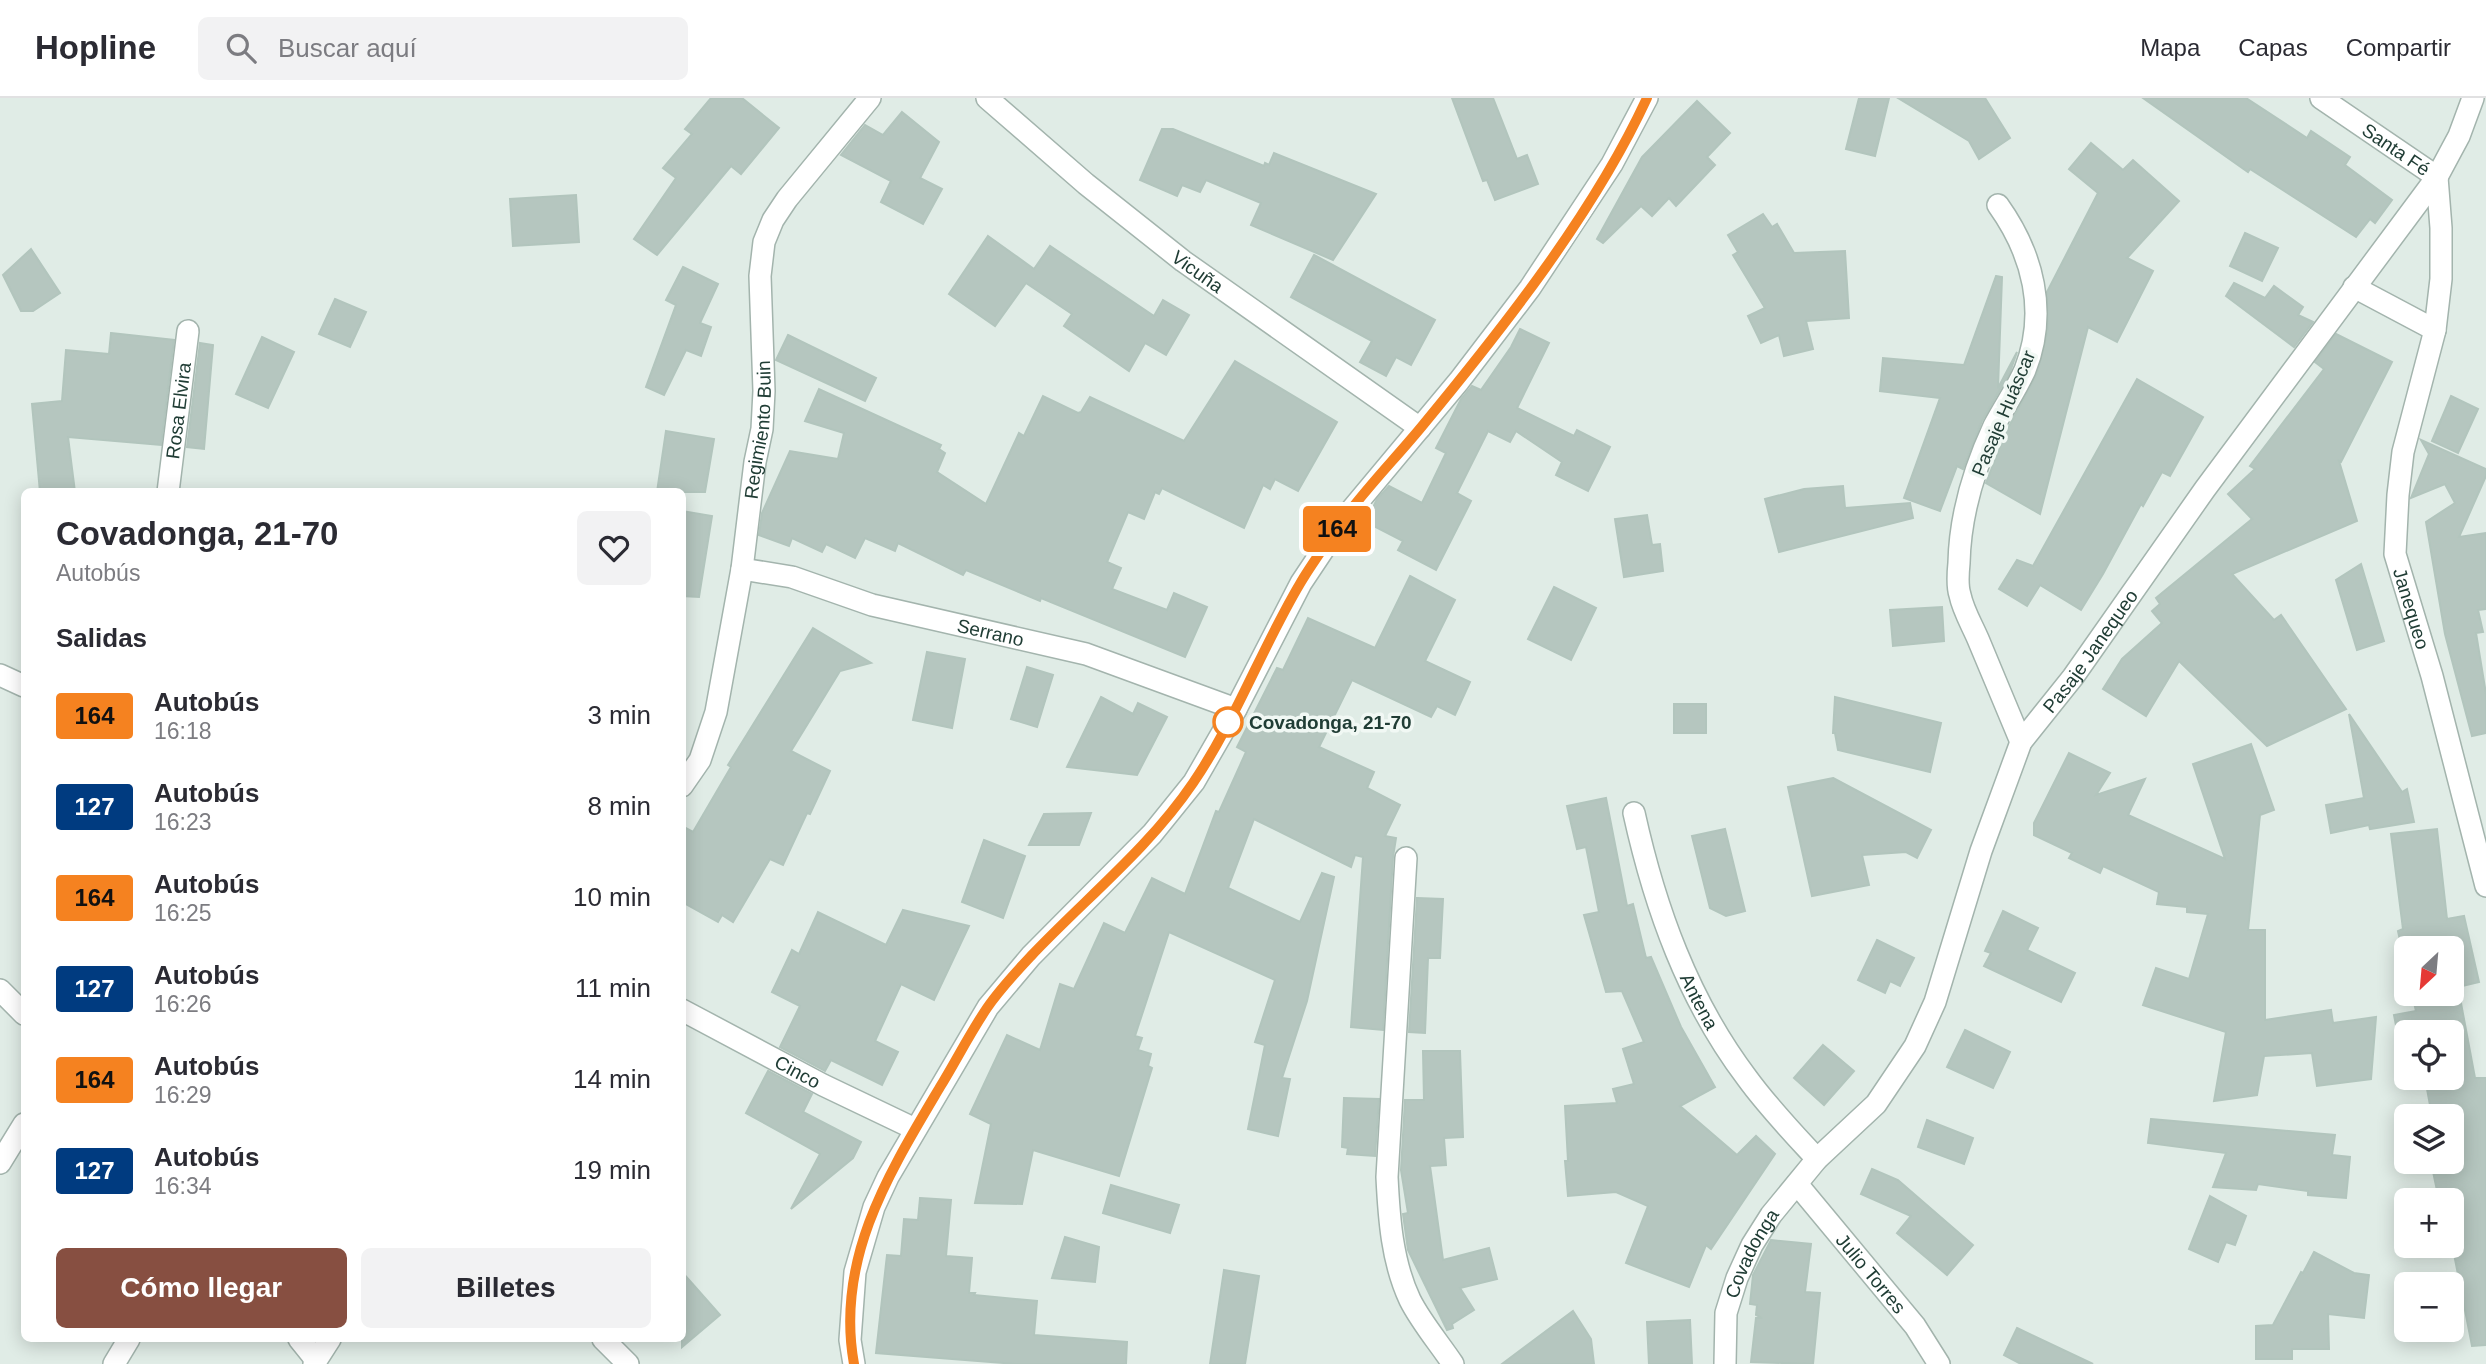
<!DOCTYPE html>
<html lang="es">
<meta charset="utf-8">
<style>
body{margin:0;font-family:Arial,sans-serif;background:#f2f2f3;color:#2b2b33;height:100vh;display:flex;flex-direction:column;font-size:26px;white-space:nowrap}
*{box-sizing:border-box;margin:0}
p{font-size:23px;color:#7c7c81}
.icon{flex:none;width:38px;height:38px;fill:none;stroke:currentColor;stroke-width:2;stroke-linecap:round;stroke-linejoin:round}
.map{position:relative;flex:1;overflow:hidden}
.panel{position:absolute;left:21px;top:390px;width:665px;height:854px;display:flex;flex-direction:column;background:#fff;border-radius:10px;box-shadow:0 4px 18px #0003}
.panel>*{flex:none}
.badge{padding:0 14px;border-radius:5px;font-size:24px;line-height:46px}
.needle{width:46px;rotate:206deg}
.controls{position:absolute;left:2394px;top:838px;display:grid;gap:14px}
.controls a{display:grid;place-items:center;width:70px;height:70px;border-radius:10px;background:#fff;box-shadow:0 4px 18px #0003;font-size:35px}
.map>.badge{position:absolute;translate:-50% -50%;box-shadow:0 0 0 4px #fff}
h2{padding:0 35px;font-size:26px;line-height:63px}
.round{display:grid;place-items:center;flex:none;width:74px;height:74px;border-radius:10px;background:#f2f2f3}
.headline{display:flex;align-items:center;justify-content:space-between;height:119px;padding:0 35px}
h1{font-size:33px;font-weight:700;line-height:52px}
.action{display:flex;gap:14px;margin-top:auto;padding:14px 35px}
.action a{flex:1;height:80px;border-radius:10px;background:#874f41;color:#fff;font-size:28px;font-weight:700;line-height:80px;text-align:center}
.action a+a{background:#f2f2f3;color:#2b2b33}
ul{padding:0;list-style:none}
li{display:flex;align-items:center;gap:21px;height:91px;padding:0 35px}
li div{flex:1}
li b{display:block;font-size:26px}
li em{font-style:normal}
li .badge{min-width:77px;font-weight:700;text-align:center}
header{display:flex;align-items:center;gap:42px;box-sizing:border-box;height:98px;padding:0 35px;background:#fff;border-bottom:2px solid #e1e1e2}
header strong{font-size:33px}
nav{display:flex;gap:38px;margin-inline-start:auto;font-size:24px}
.search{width:490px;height:63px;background:#f2f2f3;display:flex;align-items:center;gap:18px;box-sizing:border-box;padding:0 24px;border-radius:10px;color:#7c7c81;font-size:26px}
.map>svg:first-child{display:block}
.building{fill:#b5c6bf;stroke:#b2c5bd;stroke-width:2}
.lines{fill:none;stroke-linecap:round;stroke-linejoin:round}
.street-casing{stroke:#a3b4ad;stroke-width:24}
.street{stroke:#fff;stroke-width:21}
.line-casing{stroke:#fff;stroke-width:16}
.line{stroke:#f58220;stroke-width:10}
.stop-dot{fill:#fff;stroke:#f58220;stroke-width:3.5}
.labels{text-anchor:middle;stroke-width:7;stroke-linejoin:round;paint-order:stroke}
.street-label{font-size:19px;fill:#203d35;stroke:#f1f8f4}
.stop-label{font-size:19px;font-weight:bold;fill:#203d35;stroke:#f1f8f4;text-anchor:start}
</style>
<header>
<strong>Hopline</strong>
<div class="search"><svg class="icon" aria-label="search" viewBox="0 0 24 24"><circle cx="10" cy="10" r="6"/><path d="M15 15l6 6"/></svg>Buscar aquí</div>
<nav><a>Mapa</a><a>Capas</a><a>Compartir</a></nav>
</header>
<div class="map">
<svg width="2486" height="1266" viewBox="0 0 2486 1266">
<rect width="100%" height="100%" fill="#e0ece6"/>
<g class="building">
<path d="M711,0H742L779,30L741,76L731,68L657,157L634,141L676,80L663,70L692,36L685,31Z"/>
<path d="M1452,0H1493L1517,61L1527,57L1538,86L1495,102L1487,82L1483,83Z"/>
<path d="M1859,0H1889L1875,58L1846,51Z"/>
<path d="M1898,0H1985L2010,40L1979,61L1969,43Z"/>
<path d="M2143,0H2246L2307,40L2311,33L2350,59L2345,67L2392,102L2375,125L2370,121L2356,139L2250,71L2248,74Z"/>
<path d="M1697,3L1730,35L1707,59L1715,67L1676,108L1669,100L1652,118L1641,108L1603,145L1597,141L1642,59Z"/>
<path d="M902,14L939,44L920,80L942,91L923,126L881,104L891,83L841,57L865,27L883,37Z"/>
<path d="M1162,31H1173L1264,68L1265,65L1269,67L1274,55L1376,96L1333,162L1251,127L1261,105L1206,82L1200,94L1182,87L1177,98L1140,82Z"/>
<path d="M2091,45L2123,72L2133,62L2179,103L2127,160L2153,173L2117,244L2088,229L2040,416L1986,385L2006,334L2037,276L2048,231L2047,194L2098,95L2069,71Z"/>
<path d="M576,97L579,144L513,148L510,101Z"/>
<path d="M1763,116L1772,129L1777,126L1794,155L1845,153L1849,220L1806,223L1813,251L1784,258L1779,237L1761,245L1748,218L1765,210L1733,157L1738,154L1728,137Z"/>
<path d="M2245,135L2278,150L2262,183L2230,168Z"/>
<path d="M988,138L1034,171L1050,148L1154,218L1163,202L1189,217L1166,257L1145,245L1129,273L1064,228L1072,216L1026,185L995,228L949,196Z"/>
<path d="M31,151L60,195L33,213H21L3,177Z"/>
<path d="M1314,157L1435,222L1411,267L1396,259L1386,278L1360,264L1372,243L1291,199Z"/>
<path d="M683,169L718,186L700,225L711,229L701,258L686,252L664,297L646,289L676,207L666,202Z"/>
<path d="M1996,178L2002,179L1998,290L2017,254L2010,274L1982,323L1963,371L1957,368L1940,413L1904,400L1940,300L1880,293L1883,260L1964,267Z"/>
<path d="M2234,185L2265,200L2274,188L2303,209L2298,217L2313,224L2294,249L2226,198Z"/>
<path d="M335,201L366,214L350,249L319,236Z"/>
<path d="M1520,231L1549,245L1517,310L1574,338L1577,332L1610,349L1588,393L1556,377L1562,364L1516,333L1510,344L1488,333L1457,395L1471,403L1436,472L1398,452L1403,443L1366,424L1377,401L1389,388L1422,405L1446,355L1436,350L1461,301L1472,288L1481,292L1511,249Z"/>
<path d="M111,235L174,242L161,347L68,339L75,394H40L32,306L62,303L66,252L109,256Z"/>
<path d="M2336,236L2392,264L2341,364L2339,363L2357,423L2232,476L2274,522L2281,517L2346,611L2267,648L2179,563L2146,618L2103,591L2122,561L2162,525L2152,513L2160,506L2156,500L2252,421L2228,396L2255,371L2250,368L2324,271L2315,264Z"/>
<path d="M788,237L876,280L865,303L776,262Z"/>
<path d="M262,239L294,254L268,310L236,296Z"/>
<path d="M200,245L213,247L204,351L187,349Z"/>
<path d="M1235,263L1337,324L1298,393L1275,381L1270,391L1263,387L1244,430L1162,390L1159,396L1155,394L1144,421L1128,414L1107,464L1121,470L1112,491L1167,512L1174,495L1207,509L1185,559L1041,500L1040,503L966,472L963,477L898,445L895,453L865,440L855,460L826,446L822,454L792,440L789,448L759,437L762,415L790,353L838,361L844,335L805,323L819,291L941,347L939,351L945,355L937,374L986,406L1019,335L1024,338L1043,298L1078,315L1081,314L1090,299L1184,343Z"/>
<path d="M2137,281L2203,319L2170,378L2162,374L2143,408L2141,406L2103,476L2081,512L2040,487L2027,508L1999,491L2017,462L2033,468Z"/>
<path d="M2451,298L2478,311L2458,355L2432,343Z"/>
<path d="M666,333L714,341L705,394H657Z"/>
<path d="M2421,342L2486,371V378L2459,439L2486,435V511L2478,512L2483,534L2476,535L2486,596V635L2472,638L2445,536L2426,424L2455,405L2445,386L2411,400L2429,356Z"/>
<path d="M1843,388L1845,410L1910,405L1913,420L1779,454L1765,401L1804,391Z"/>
<path d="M682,413L712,418L699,499L682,498Z"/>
<path d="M1647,417L1652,447L1660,446L1663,473L1624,479L1615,421Z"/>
<path d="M2361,466L2384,543L2357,552L2336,482Z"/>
<path d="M1410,478L1455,502L1425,563L1470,584L1455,617L1437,608L1431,619L1352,582L1319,649L1374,674L1367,690L1400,707L1385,738L1396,740L1393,759L1383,932L1351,929L1363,759L1355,757L1351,769L1254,721L1228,790L1300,824L1322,775L1334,779L1307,903L1282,980L1290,981L1278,1038L1248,1031L1265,947L1255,944L1275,882L1169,834L1135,938L1142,940L1138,952L1151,956L1148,968L1152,970L1119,1078L1033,1052L1022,1106L975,1105L991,1026L970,1016L1007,937L1040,952L1060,886L1074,891L1104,825L1125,835L1152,780L1185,796L1216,713L1219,714L1246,654L1237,649L1277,570L1283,572L1308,520L1375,550Z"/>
<path d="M1554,489L1596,510L1571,562L1528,541Z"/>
<path d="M1942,509L1944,543L1893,548L1890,512Z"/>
<path d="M813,530L871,565L840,573L791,653L830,673L810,716L807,715L783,767L770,761L733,824L722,817L718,824L682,804V728L693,734L731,669L728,667Z"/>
<path d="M927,554L965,561L952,630L913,622Z"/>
<path d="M1027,569L1053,577L1037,629L1011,621Z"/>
<path d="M1101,599L1133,616L1138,605L1167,619L1137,677L1067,669Z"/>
<path d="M1835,599L1941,625L1930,674L1838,652L1835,635H1833Z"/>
<rect x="1674" y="606" width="32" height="29"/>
<path d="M2349,616L2402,694L2407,691L2414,724L2370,731L2369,727L2331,735L2326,707L2364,700Z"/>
<path d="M2251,646L2274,712L2260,717L2248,832H2265V922L2331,912L2333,925L2376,919L2371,981L2317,988L2312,955L2264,958L2257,997L2214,1003L2226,934L2143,907L2156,870L2189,881L2208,816L2187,814V809L2157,806L2159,794L2103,768L2100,775L2069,760L2072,755L2034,737V725L2069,655L2110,675L2096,697L2145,681L2128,717L2225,761L2193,666Z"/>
<path d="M1833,680L1931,732L1917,760L1906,754L1862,757L1869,787L1812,798L1788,689Z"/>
<path d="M1606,700L1627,808L1633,806L1646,860L1651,859L1681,929L1715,989L1680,1008L1737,1057L1756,1038L1775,1056L1711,1151L1706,1147L1689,1189L1626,1165L1648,1108L1616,1094L1568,1098L1565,1063H1568L1565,1008L1617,1005L1613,991L1634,986L1623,951L1644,944L1622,893L1606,894L1584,817L1599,814L1586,749L1577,751L1567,708Z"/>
<path d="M1091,715L1079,747H1029L1044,716Z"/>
<path d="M1725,731L1745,813L1726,818L1710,810L1692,738Z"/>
<path d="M2437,731L2447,821L2464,818L2479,884L2458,889L2475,980H2486V1247L2472,1248L2454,1156H2451L2449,1148H2452V1102H2439L2431,1064H2452V1018H2432L2425,980H2452V934H2406V980L2394,917L2416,913L2412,896H2452V850H2406V869L2398,833L2403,831L2391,736Z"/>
<path d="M984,742L1025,758L1003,820L962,804Z"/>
<path d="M1417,800L1443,801L1440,860H1428L1425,935L1409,934Z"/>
<path d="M903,812L969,828L934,902L901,886L875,943L898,954L882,987L831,962L825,973L780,949L800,908L772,894L792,852L799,856L818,814L886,847Z"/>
<path d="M2003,813L2038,830L2027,852L2075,875L2061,904L1984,868L1991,855L1985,853Z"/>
<path d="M1877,842L1914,860L1900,888L1890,883L1885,895L1858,882Z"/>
<path d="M1965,932L2010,954L1993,990L1947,969Z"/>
<path d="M1823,947L1854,973L1824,1007L1794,980Z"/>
<path d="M1423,953H1460L1463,1039L1444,1040L1446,1067L1430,1068L1443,1162L1489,1150L1497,1181L1460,1190L1474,1212L1452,1226L1453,1230L1447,1232L1408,1152L1403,1116L1408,1115L1401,1072L1405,1002H1424Z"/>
<path d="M768,973L812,996L803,1014L861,1044L853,1060L791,1111L820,1056L746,1015Z"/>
<path d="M1344,1000L1379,1001L1375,1058L1347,1056L1348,1050L1342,1049Z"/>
<path d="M2151,1021L2335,1037L2332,1057L2350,1059L2346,1100L2308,1097V1093L2258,1086L2256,1092L2213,1089L2226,1055L2148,1045Z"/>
<path d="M1927,1022L1973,1040L1964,1066L1918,1049Z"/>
<path d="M1872,1071L1898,1082L1973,1147L1947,1177L1897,1135L1911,1118L1861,1096Z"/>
<path d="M1111,1087L1179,1107L1170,1135L1103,1115Z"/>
<path d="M2210,1098L2246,1118L2235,1147L2226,1144L2218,1164L2189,1151Z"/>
<path d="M920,1100L951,1102L946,1158L972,1160L969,1195H975L974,1197L1037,1203L1034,1237L1127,1244L1126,1266H1016L876,1255L887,1157L901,1158L904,1121L918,1122Z"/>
<path d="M1065,1139L1099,1149L1095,1184L1052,1180Z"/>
<path d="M1771,1142L1811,1146L1805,1194L1820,1195L1813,1266L1751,1264L1756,1220H1762L1756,1217L1757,1207L1750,1206L1753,1177Z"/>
<path d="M2314,1154L2354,1175L2369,1177L2364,1220L2328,1216L2329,1251H2292V1261H2256V1228L2273,1227L2301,1174L2303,1175Z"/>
<path d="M1224,1172L1259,1178L1245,1266H1210Z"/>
<path d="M682,1174L720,1217L682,1249Z"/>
<path d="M1573,1213L1591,1241L1594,1266H1502Z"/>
<path d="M1690,1222L1692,1266H1649L1647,1224Z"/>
<path d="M2017,1230L2093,1266H2021L2004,1257Z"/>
</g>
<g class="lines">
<g class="street-casing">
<g id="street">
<path id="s1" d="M987,0L1086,86L1183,163L1420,330"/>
<path id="s2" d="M2321,0L2437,79"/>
<path id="s3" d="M2437,79L2441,130V181L2435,232L2403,354L2398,397L2395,456L2432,578L2486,788"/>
<path d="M1998,107C2033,156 2048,214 2025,272C2016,292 2004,309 1994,328C1974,371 1960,418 1959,465C1958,475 1957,488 1960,497C1963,512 1972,527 1978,541C1992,575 2007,610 2021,644"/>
<path d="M2354,189L2435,232"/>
<path id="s4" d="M168,394L188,233"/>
<path id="s5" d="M742,471L792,479L872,507L1086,556L1236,611"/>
<path d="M0,577L24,588"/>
<path id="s6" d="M682,688L700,662L716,614L742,471L755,364L762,331L764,293L760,178L764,144L773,122L787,101L870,0"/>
<path id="s7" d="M1634,715C1655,810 1688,902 1747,980C1768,1009 1793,1035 1817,1061"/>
<path d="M1406,760L1387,1079C1389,1120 1392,1164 1410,1202C1421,1224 1439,1245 1453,1266"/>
<path d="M0,892L24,916"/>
<path id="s8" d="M682,912L823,987L915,1031"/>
<path d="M0,1065L24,1026"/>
<path id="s9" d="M1797,1086L1915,1228L1939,1266"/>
<path d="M299,1241L316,1262"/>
<path d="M603,1241L628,1266"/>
<path d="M114,1266L129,1241"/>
<path d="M314,1266L330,1241"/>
<path d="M854,1266L850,1242L855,1174L874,1109L888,1079L988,909L1031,858L1152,736L1194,684L1236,611L1301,485L1343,422L1459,283L1530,190L1612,66L1647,0"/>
<path id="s10" d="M1725,1266L1726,1215L1737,1180L1752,1147L1771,1117L1817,1061L1876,1006L1915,948L1935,904L1981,753L2021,644L2073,579L2205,391L2437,79L2459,38L2473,0"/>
</g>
</g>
<use href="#street" class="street"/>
</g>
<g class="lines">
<g class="line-casing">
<path id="line" d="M854,1266C835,1161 889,1075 940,989C956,963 970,935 987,910C1000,891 1016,874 1031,858C1085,801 1149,750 1193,685C1236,622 1262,549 1301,484C1313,464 1327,445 1340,426C1365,391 1396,360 1423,327C1503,230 1594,115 1647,0"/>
</g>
<use href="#line" class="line"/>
</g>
<circle class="stop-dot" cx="1228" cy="624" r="14"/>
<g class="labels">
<g class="street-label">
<text dy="7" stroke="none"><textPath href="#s2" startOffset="91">Santa Fé</textPath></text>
<text dy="7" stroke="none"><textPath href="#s1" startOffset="273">Vicuña</textPath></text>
<text dy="7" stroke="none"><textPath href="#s4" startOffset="82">Rosa Elvira</textPath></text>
<text transform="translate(2003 315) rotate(-67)" y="7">Pasaje Huáscar</text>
<text dy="7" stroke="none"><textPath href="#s6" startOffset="368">Regimiento Buin</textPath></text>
<text dy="7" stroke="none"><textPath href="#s3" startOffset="439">Janequeo</textPath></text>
<text dy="7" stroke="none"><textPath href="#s5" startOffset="257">Serrano</textPath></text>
<text dy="7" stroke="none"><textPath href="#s10" startOffset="819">Pasaje Janequeo</textPath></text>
<text dy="7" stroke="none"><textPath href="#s7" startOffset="200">Antena</textPath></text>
<text dy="7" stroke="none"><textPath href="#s8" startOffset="131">Cinco</textPath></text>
<text dy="7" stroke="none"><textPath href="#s10" startOffset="116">Covadonga</textPath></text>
<text dy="7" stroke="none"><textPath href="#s9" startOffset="116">Julio Torres</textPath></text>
</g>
<g class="stop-label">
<text x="1249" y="631">Covadonga, 21-70</text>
</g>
</g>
</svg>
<div class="controls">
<a><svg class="needle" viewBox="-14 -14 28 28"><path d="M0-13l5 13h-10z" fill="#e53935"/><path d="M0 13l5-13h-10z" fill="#7c7c81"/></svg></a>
<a><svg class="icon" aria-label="locate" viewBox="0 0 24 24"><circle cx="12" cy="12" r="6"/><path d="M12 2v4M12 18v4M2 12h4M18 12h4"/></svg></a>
<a><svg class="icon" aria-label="layers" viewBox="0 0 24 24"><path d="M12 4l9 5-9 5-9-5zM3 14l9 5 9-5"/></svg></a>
<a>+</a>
<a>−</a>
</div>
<b class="badge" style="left:1337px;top:431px;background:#f58220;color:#111">164</b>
<section class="panel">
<div class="headline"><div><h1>Covadonga, 21-70</h1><p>Autobús</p></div><a class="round"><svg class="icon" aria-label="heart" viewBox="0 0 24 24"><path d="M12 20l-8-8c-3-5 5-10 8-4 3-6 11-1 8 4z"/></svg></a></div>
<h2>Salidas</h2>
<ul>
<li><span class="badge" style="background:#f58220;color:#111">164</span><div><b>Autobús</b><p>16:18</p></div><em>3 min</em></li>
<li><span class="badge" style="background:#003b80;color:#fff">127</span><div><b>Autobús</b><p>16:23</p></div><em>8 min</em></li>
<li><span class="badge" style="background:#f58220;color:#111">164</span><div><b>Autobús</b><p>16:25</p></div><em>10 min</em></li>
<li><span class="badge" style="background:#003b80;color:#fff">127</span><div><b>Autobús</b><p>16:26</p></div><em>11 min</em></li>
<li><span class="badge" style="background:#f58220;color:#111">164</span><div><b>Autobús</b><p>16:29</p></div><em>14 min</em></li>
<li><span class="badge" style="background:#003b80;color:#fff">127</span><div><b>Autobús</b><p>16:34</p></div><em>19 min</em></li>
</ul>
<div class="action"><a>Cómo llegar</a><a>Billetes</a></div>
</section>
</div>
